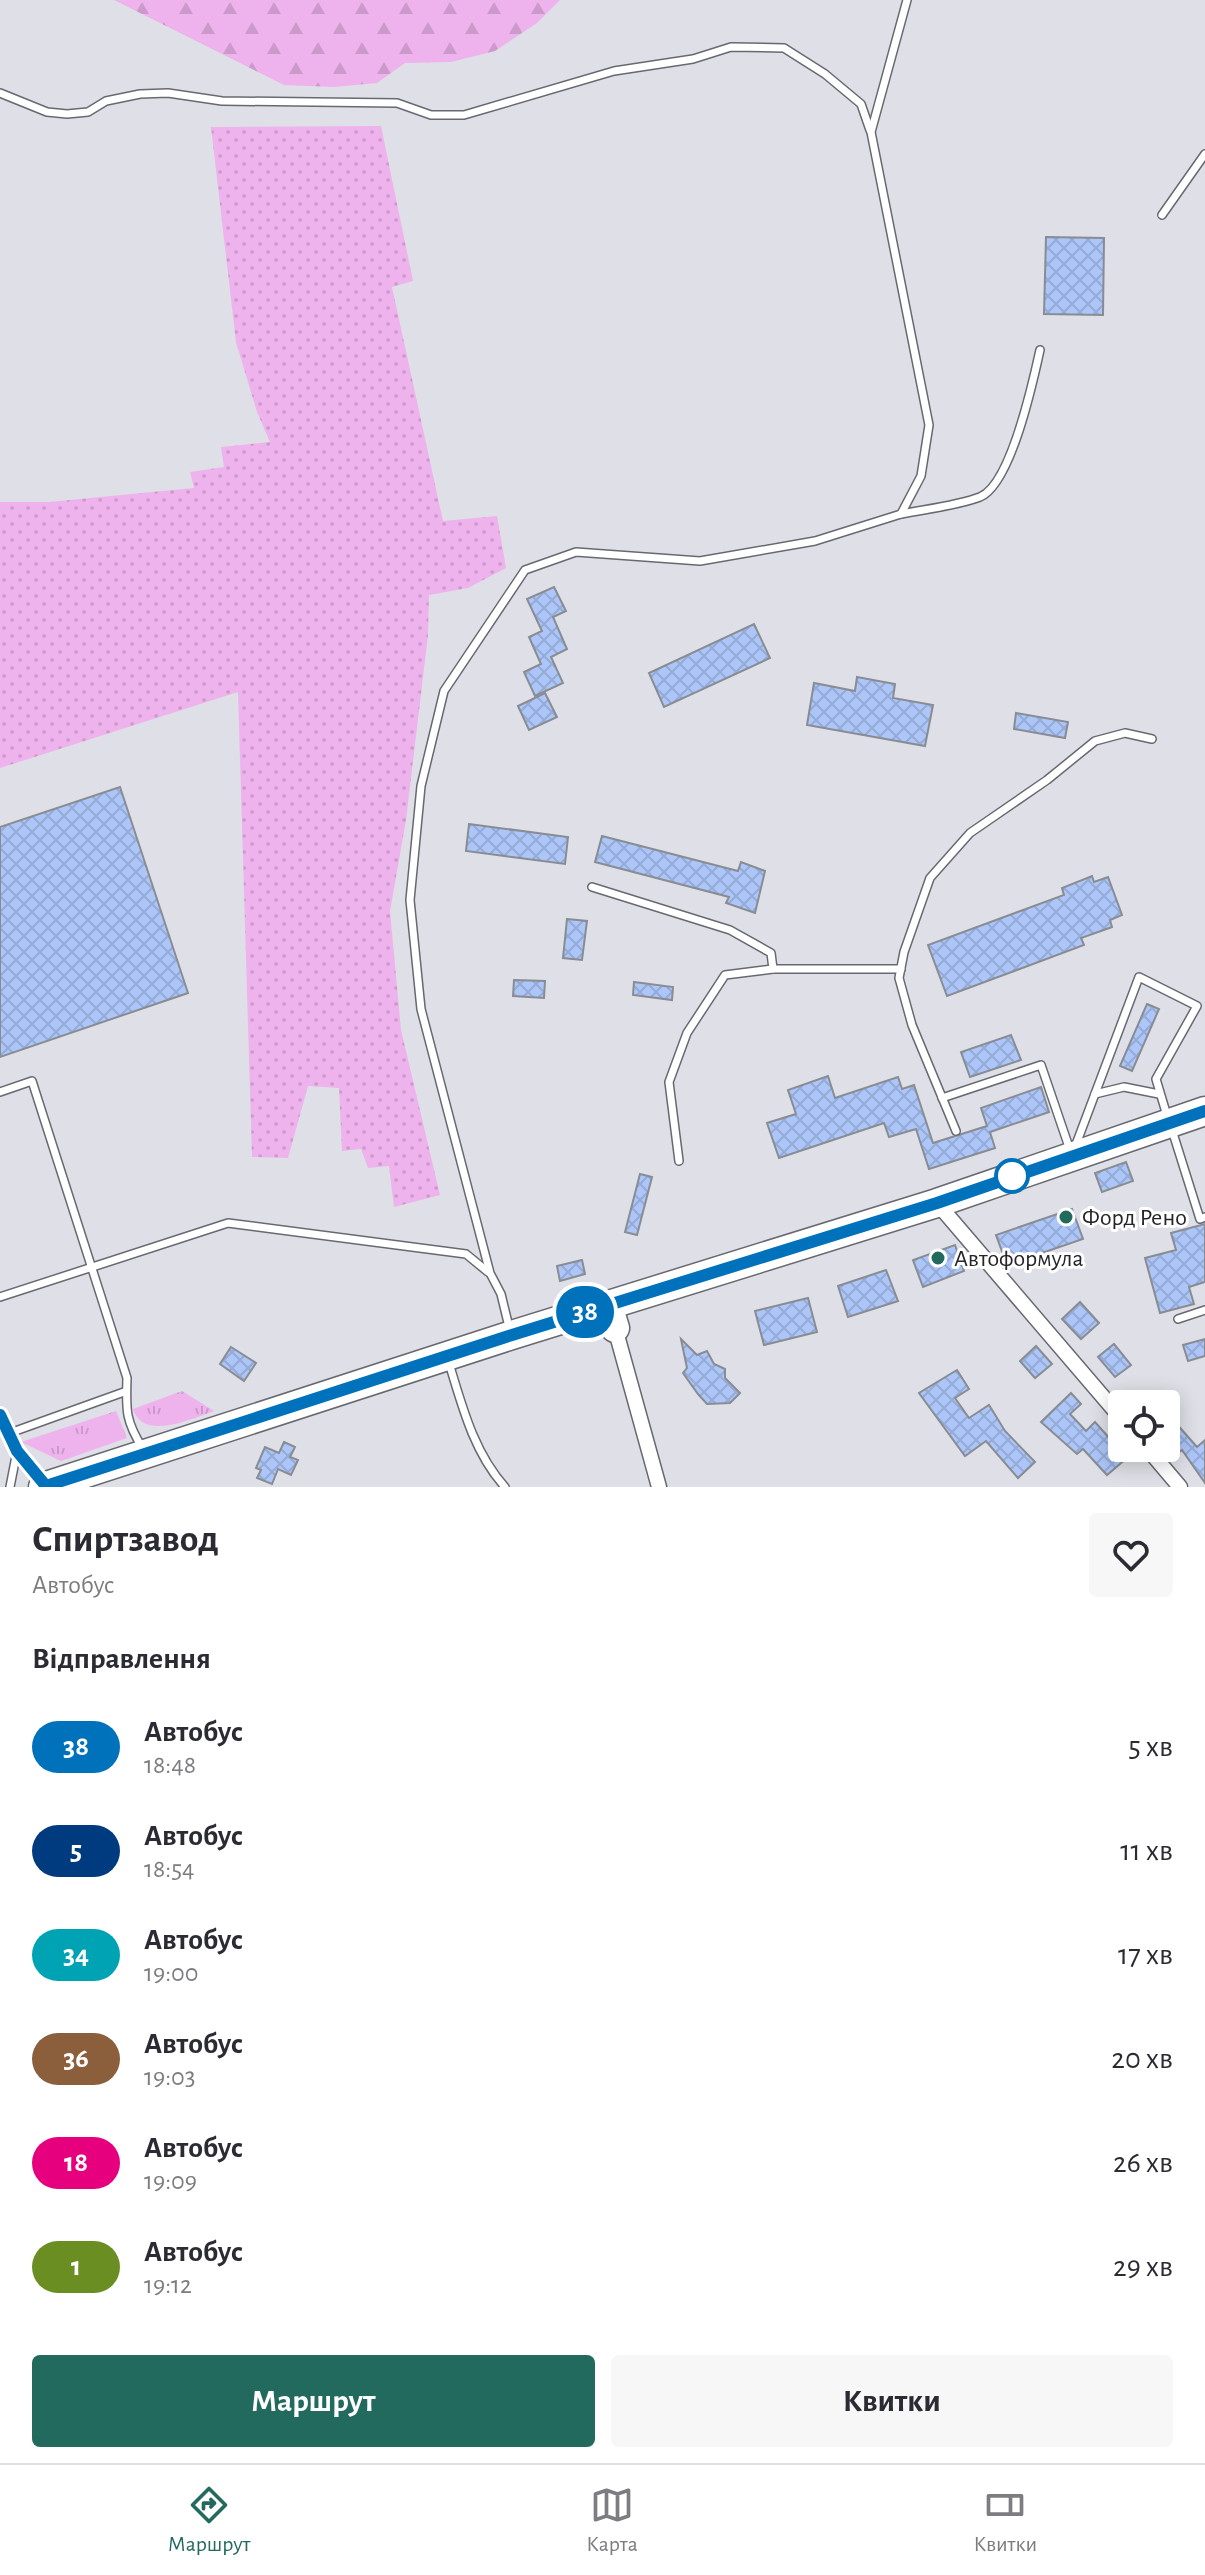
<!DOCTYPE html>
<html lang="uk">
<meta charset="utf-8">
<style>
body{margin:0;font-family:"Alegreya Sans",sans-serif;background:#f7f7f7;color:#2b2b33;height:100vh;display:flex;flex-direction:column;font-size:30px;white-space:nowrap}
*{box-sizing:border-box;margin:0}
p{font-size:26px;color:#7c7c81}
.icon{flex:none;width:44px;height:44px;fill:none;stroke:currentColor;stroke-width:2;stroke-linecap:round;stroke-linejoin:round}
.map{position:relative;height:1487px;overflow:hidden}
.drawer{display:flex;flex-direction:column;background:#fff;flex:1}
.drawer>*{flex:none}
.badge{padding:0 16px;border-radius:26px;font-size:28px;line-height:52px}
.fabs{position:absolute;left:1108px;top:1390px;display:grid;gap:16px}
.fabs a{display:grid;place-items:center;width:72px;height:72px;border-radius:8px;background:#fff;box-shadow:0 4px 20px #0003;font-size:40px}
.map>.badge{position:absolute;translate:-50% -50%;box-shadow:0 0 0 4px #fff}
h2{padding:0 32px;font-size:30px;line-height:72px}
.round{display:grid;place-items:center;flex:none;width:84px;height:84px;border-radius:8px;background:#f7f7f7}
.head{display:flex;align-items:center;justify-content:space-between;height:136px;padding:0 32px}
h1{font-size:38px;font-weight:600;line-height:60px}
.primary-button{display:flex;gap:16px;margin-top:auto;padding:16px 32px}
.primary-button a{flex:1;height:92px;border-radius:8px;background:#236a5e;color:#fff;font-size:32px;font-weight:600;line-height:92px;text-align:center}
.primary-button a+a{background:#f7f7f7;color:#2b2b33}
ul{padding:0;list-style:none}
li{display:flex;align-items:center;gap:24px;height:104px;padding:0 32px}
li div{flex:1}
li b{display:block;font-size:30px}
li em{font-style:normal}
li .badge{min-width:88px;font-weight:700;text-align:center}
.dock{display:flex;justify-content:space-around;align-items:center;height:112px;border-top:2px solid #e1e1e2;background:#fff;font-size:22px;color:#7c7c81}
.dock a{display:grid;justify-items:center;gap:4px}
.dock .on{color:#236a5e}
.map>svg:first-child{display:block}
.grass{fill:url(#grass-tufts)}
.forest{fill:url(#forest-firs)}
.garden{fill:url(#garden-dots)}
.building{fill:url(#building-cross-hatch);stroke:#888c93;stroke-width:2}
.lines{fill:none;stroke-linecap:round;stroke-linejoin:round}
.lane-casing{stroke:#686870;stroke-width:10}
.street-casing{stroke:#686870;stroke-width:17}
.highway-casing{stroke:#686870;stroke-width:31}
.lane{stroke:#fff;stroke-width:7}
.street{stroke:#fff;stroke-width:14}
.highway{stroke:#fff;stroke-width:28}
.line-casing{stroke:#fff;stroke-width:18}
.line{stroke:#0072bc;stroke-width:12}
.stop-dot{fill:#fff;stroke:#0072bc;stroke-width:4}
.poi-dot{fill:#236a5e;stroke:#fff;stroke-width:3}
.labels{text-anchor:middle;stroke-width:6;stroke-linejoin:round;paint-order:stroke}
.poi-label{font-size:24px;fill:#252529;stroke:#fff;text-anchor:start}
</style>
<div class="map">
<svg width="1205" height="1487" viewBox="0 0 1205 1487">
<defs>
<pattern id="grass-tufts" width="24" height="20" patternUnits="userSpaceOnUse" patternTransform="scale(2)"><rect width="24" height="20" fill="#eeb2ed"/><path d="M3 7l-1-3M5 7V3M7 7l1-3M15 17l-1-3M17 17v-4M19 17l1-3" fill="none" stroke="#cc99cb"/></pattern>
<pattern id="forest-firs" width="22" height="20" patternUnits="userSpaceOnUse" patternTransform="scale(2)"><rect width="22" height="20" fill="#eeb2ed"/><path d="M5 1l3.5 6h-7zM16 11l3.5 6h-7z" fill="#cc99cb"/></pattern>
<pattern id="garden-dots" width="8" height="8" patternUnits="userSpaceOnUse" patternTransform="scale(2)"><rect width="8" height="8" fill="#eeb2ed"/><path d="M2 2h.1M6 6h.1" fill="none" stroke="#cc99cb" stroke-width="1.8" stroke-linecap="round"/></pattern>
<pattern id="building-cross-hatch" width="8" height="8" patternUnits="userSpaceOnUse" patternTransform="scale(2)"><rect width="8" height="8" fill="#adc6f9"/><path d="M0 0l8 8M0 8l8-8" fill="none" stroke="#95aad5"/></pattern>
</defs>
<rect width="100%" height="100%" fill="#dfdfe7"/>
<g class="grass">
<path d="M182,1391L214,1411C193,1418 143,1442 133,1409Z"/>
<path d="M116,1411L127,1438L61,1461L21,1442Z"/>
</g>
<path class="forest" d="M114,0H560L537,23L495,51L451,62L405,63L377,83L334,87L284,85Z"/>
<path class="garden" d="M381,126L413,281L392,287L443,521L497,516L506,568L468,588L429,595L428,635L406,820L390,911L401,1030L440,1195L394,1207L389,1166L368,1168L361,1149L342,1151L339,1088L308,1086L288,1158L252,1157L238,692L0,768V502H49L194,488L190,472L224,467L221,447L270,442L257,412L236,342L211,127Z"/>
<g class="building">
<path d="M1046,237L1104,238L1103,315L1044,314Z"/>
<path d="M554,587L566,611L553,617L567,649L551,657L563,683L535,696L524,672L541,664L529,637L542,631L527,599Z"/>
<path d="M754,624L770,658L664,707L649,673Z"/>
<path d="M857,677L895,684L893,698L933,705L925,746L807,725L814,683L855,691Z"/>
<path d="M545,693L557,717L529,730L518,706Z"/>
<path d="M1016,713L1068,722L1065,738L1014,729Z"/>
<path d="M120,787L188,993L0,1057V827Z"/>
<path d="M469,824L568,837L565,864L466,851Z"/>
<path d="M602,836L738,871L741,862L765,871L755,913L726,903L729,897L595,862Z"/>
<path d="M1092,876L1094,882L1108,877L1122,915L1110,920L1112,927L1081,938L1084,945L947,996L928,945L1064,895L1062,888Z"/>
<path d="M567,919L587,921L582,960L563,958Z"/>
<path d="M514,980L545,981L544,998L513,996Z"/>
<path d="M634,982L673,987L672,1000L633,995Z"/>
<path d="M1147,1004L1159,1009L1132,1071L1120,1066Z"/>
<path d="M1011,1035L1021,1060L970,1077L961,1052Z"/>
<path d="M828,1076L835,1098L898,1077L902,1089L914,1085L933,1143L987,1126L981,1108L1041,1087L1049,1112L990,1132L995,1148L929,1169L916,1129L889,1137L884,1123L779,1158L767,1123L796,1114L788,1090Z"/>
<path d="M1126,1162L1133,1181L1102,1192L1095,1173Z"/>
<path d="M640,1174L652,1177L637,1235L625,1232Z"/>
<path d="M1072,1209L1083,1239L1007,1265L996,1235Z"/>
<path d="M1205,1224V1282L1189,1287L1194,1304L1160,1313L1145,1258L1176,1250L1171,1233Z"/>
<path d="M955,1245L964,1271L923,1287L913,1260Z"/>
<path d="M582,1260L585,1274L560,1281L557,1266Z"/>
<path d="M886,1270L898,1301L848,1317L838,1286Z"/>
<path d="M808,1298L817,1332L764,1345L755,1311Z"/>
<path d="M1080,1302L1099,1323L1081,1339L1062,1319Z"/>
<path d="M681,1339L697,1355L707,1351L714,1364L725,1369V1378L740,1393L730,1403L707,1404L698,1394L683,1373L687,1368Z"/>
<path d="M1205,1339V1356L1188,1361L1183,1345Z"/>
<path d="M1114,1344L1131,1365L1115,1377L1098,1357Z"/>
<path d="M1036,1346L1052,1364L1035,1378L1020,1361Z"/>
<path d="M231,1347L256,1363L244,1381L220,1364Z"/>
<path d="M957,1370L969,1389L955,1398L969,1418L989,1405L1005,1431L1035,1462L1018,1478L986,1441L965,1456L919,1393Z"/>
<path d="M1071,1393L1081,1404L1070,1414L1086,1431L1095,1422L1127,1458L1107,1475L1083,1449L1077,1454L1041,1422Z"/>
<path d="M1166,1412L1197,1447L1205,1440V1483L1182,1450L1177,1454L1166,1442Z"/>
<path d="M284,1442L295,1447L290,1457L298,1460L291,1475L278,1469L272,1484L257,1478L261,1470L256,1468L265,1447L279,1453Z"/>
</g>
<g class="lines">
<g class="lane-casing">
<g id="lane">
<path d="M0,93L47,112L67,114L88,112L106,101L140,94L168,93L222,101L397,103L431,115H464L614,71L693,59L731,47L784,48L825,74L861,104L870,130"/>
<path d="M1162,215L1205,154"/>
<path d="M901,514C926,509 956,506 980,497C1011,484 1033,382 1040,350"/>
<path d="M592,887L730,930L771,953L773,969H901"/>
<path d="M0,1092L32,1081L127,1378C126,1410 125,1420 143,1449"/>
<path d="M1095,1094L1124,1087L1159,1094"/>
<path d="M942,1098L1041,1065L1070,1150"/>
<path d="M1172,1130L1200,1219L1205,1217"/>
<path d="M956,1131L912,1025L899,978L904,952L930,878L970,833L1047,780L1095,741L1125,733L1152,739"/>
<path d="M1075,1147L1139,977L1197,1006L1156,1079L1168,1119"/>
<path d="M679,1161L669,1082L687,1033L725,975L773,969"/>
<path d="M0,1297L228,1223L466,1254L488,1272"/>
<path d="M1178,1319L1205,1310"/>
<path d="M509,1327L501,1294L490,1273L421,1009L410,900L421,786L444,691L525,570L576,552L700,561L815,541L901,514L921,476L929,425L871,132L907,0"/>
<path d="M449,1363C462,1406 474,1453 505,1487"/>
<path d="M0,1415L17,1451L42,1480"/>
<path d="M7,1434L124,1392"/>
<path d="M10,1487L17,1451"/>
</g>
</g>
<g class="street-casing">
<g id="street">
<path d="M937,1203L1122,1419"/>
<path d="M615,1328L659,1487"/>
<path d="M1147,1448L1180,1487"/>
</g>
</g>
<g class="highway-casing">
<g id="highway">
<path d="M608,1305L615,1328"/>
<path d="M43,1487L512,1335L937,1203L1205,1111"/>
</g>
</g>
<use href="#lane" class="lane"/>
<use href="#street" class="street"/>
<use href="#highway" class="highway"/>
</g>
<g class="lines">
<g class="line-casing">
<path id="line" d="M0,1415L17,1451L46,1486L512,1335L937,1203L1205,1111"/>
</g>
<use href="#line" class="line"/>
</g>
<circle class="stop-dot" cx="1012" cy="1176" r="16"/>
<g class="poi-dot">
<circle cx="1066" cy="1217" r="8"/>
<circle cx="938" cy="1258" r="8"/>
</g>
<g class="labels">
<g class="poi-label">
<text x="1082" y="1225">Форд Рено</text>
<text x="954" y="1266">Автоформула</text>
</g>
</g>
</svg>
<div class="fabs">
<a><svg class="icon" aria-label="locate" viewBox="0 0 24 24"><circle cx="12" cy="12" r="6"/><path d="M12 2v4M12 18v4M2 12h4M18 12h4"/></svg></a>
</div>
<b class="badge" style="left:585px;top:1312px;background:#0072bc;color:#fff">38</b>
</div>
<section class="drawer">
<div class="head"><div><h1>Спиртзавод</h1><p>Автобус</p></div><a class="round"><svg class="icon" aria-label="heart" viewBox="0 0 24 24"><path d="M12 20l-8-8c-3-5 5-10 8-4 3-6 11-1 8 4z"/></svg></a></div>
<h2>Відправлення</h2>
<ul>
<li><span class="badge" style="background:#0072bc;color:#fff">38</span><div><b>Автобус</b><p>18:48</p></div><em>5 хв</em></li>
<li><span class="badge" style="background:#003b80;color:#fff">5</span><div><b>Автобус</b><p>18:54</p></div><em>11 хв</em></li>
<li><span class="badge" style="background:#00a3b4;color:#fff">34</span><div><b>Автобус</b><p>19:00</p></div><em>17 хв</em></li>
<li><span class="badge" style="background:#8b5e3c;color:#fff">36</span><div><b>Автобус</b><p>19:03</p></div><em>20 хв</em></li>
<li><span class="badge" style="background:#e6007e;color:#fff">18</span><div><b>Автобус</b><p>19:09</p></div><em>26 хв</em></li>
<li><span class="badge" style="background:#6b8e23;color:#fff">1</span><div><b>Автобус</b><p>19:12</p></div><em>29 хв</em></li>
</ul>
<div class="primary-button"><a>Маршрут</a><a>Квитки</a></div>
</section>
<nav class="dock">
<a class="on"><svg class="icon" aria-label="directions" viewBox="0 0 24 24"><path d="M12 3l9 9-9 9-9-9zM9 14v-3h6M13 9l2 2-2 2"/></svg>Маршрут</a>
<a><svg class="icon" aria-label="map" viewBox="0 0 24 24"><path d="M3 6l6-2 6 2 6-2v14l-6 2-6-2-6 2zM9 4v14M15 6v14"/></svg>Карта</a>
<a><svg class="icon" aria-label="tickets" viewBox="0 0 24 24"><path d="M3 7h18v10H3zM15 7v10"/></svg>Квитки</a>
</nav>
